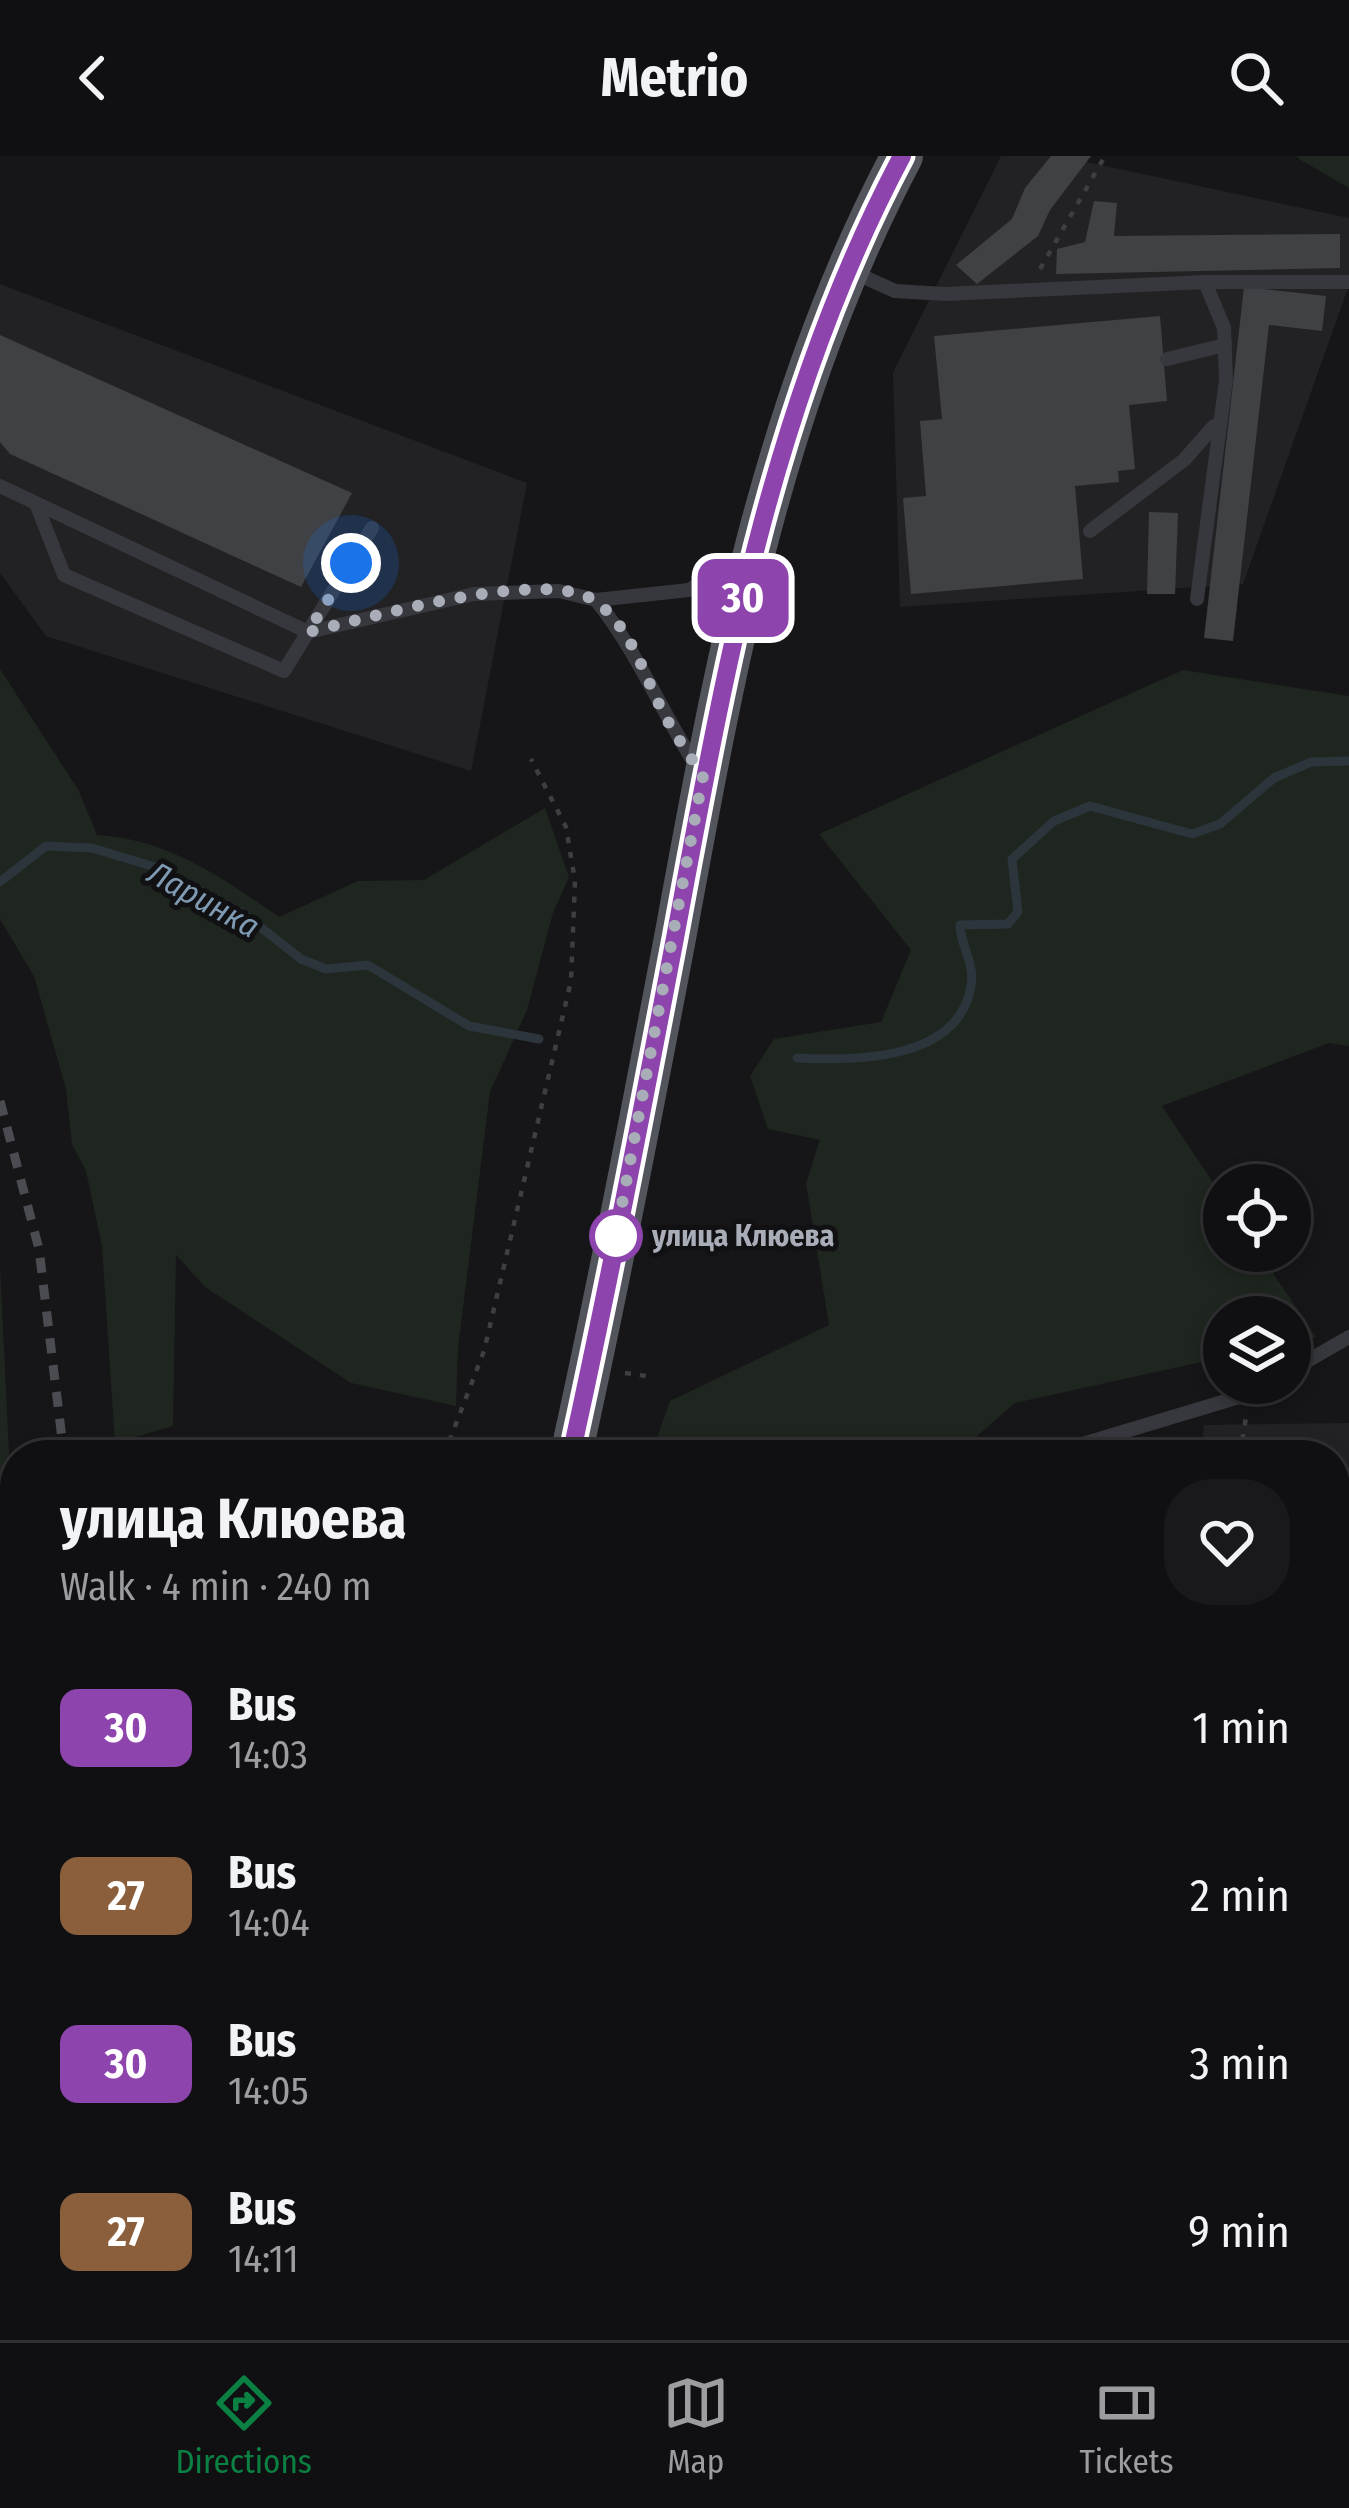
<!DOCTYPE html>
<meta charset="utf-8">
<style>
body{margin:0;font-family:"Fira Sans Condensed",sans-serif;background:#19191b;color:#f1f3f6;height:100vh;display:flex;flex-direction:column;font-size:45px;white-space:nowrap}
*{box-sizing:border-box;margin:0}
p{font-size:39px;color:#9c9d9f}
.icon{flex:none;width:66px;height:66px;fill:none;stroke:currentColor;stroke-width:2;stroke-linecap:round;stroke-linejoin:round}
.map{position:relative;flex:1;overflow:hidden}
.drawer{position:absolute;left:0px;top:1284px;width:1350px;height:900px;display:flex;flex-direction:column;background:#101012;border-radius:48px 48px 0 0;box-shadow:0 6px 18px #0003,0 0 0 3px #303032}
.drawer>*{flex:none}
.badge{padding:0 24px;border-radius:18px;font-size:42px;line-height:78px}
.tools{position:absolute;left:1203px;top:1008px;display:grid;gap:24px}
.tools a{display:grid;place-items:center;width:108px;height:108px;border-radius:50%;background:#101012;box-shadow:0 6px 18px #0003,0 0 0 3px #303032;font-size:60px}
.you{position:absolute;width:60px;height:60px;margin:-30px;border:9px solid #fff;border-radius:50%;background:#1a73e8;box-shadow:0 0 0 18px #1a73e833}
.map>.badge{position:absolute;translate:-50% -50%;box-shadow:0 0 0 6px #fff}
.round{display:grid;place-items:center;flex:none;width:126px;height:126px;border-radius:48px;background:#19191b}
.head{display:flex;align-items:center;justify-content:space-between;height:204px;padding:0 60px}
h1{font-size:57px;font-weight:700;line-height:90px}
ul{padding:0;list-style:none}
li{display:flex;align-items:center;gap:36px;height:168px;padding:0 60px}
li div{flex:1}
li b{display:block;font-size:45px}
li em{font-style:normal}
li .badge{min-width:132px;font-weight:700;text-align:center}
header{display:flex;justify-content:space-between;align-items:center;height:156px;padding:0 60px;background:#101012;font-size:54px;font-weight:700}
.menu{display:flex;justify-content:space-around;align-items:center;height:168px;border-top:3px solid #303032;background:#101012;font-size:33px;color:#9c9d9f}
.menu a{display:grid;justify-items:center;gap:6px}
.menu .on{color:#0b8043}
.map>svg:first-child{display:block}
.built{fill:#222225}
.green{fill:#1e261f}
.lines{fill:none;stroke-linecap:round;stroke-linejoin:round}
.stream{stroke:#2c353c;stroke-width:9}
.building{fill:#404145}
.path{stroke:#3d3f44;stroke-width:4.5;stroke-dasharray:6 9;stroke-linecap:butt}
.lane{stroke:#37383d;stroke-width:14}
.primary{stroke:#53555c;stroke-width:42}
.rail{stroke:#4a4c52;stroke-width:9;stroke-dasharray:15 12;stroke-linecap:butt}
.line-casing{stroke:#fff;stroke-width:27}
.line{stroke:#8e44ad;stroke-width:18}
.walk{stroke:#a8adb8;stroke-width:12;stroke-dasharray:0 21.6}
.stop-dot{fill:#fff;stroke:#8e44ad;stroke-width:6}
.labels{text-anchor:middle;stroke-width:10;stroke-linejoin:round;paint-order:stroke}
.stop-label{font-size:30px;font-weight:bold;fill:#a8adb8;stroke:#111113;text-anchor:start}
.water-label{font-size:33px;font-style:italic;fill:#7f9bb3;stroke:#111113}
</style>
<header><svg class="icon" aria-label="back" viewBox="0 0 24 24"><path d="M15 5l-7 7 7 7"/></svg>Metrio<svg class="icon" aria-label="search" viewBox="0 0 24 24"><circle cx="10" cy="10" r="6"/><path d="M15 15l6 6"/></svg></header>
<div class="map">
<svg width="1349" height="2184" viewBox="0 0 1349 2184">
<rect width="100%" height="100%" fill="#161618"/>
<g class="built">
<path d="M1001,0H1058L1349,62V129L1243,428L900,451L893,217Z"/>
<path d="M0,128L527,327L471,615L46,480L0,417Z"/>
<path d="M1349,1267V1705L1335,1709V1299H1201L1204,1269Z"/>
</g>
<g class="green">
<path d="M1297,0H1349V32L1299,3Z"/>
<path d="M0,513L79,635L97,679C168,683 221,721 279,761L358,725L424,724L545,652L569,721L553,757L527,854L490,936L458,1192L456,1250L351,1227L205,1131L176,1099L173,1270L115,1287L102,1090L86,1015L72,988L66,933L34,820L0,763Z"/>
<path d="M1183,514L1349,540V890L1329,887L1162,950L1224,1043V1095H1258L1316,1181L1290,1187V1161H1224V1201L1015,1247L955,1299H651L670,1245L829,1169L806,1027L820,984L768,973L750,920L774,883L881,866L911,794L819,678Z"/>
<path d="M0,1111L12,1358L0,1497Z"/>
<path d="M1349,1712V1931L1335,1932V1714Z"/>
<path d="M386,2169H445L447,2184H382Z"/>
<path d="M485,2169H657L658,2184H488Z"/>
<path d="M733,2169H780L781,2184H734Z"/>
<path d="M1349,2171V2184H1235V2174Z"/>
</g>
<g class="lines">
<g class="stream">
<path d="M0,726L46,690L92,692L155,711L244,758L301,803L326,813L368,809L469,870L539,883"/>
<path d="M797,902C855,905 959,905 971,830C975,806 961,792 960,769L1008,768L1018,756L1012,703L1054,665L1090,650L1192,678L1220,668L1274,622L1311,606L1349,605"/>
</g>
</g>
<g class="building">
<path d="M1051,0H1091L1050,54L1038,80L977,128L956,109L1012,63L1025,32Z"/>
<path d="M1094,45L1117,47L1114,80L1340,78V112L1056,118L1057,93L1085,86Z"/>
<path d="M1244,131L1326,140L1322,175L1269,169L1233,485L1204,482Z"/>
<path d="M1160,160L1167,245L1129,249L1135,313L1118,315L1119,326L1075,330L1083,423L911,438L903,342L926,340L920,265L942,263L934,180Z"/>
<path d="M0,179L352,337L301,431L10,298L0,286Z"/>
<path d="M1149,356L1178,357L1175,438H1147Z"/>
<path d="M1162,1293L1202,1295L1201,1299H1162Z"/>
<path d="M1335,1390L1349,1391L1345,1673L1335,1672Z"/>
<path d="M1349,1987V2059H1335V1988Z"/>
<rect x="853" y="2169" width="88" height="15"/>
</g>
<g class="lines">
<g class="path">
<path d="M1040,113L1105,0"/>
<path d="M625,1217L646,1220"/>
<path d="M444,1299L484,1195L571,825L575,725L566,671L531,603"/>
<path d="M1240,1299L1246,1261"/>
<path d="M1335,1354L1349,1355"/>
<path d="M1335,1692L1349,1689"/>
<path d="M1335,1874L1349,1876"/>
<path d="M1335,1976H1349"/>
<path d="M669,2169L670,2184"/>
</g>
<g class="lane">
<path d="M853,116L895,135L945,138L1205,126L1224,172L1226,224L1197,443"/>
<path d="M1205,126H1349"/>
<path d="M1167,203L1225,189"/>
<path d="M0,330L308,476L474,438L559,435L596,444L689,434L745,399"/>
<path d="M37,350L64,419L284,515L372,372"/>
<path d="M1090,375L1184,304L1214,270"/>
<path d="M596,444C637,495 660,553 695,608"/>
<path d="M1290,1215L1349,1181"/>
<path d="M1046,1299L1249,1238L1268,1227"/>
<path d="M1335,2099L1349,2098"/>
<path d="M459,2169V2184"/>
<path d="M703,2169L704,2184"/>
<path d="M825,2169L826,2184"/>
<path d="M201,2184L204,2169"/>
</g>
<g class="primary">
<path d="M571,1299C609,1127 642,955 675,782C725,510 771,247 902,0"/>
<path d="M295,2184L301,2169"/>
<path d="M339,2184L341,2169"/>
</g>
<g class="rail">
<path d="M0,945L39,1093L64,1299"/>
<path d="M0,1798L15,1738"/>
</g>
</g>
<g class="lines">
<g class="line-casing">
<path id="line" d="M571,1299C609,1127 642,955 675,782C725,513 772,244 902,0"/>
</g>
<use href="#line" class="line"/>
<path class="walk" d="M351,407L308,476C366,463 551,408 598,447C633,475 644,520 664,558C675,579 690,600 703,620L616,1080"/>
</g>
<circle class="stop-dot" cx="616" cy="1080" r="24"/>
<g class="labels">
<g class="stop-label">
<text x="652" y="1090">улица Клюева</text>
</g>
<g class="water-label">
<text transform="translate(204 743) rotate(29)" y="12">Ларинка</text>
</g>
</g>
</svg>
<div class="tools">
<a><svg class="icon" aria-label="locate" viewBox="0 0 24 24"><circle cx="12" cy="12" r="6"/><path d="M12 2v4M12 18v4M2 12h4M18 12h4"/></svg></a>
<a><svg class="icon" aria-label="layers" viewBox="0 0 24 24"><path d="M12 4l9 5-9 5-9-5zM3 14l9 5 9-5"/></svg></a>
</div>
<div class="you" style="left:351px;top:407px"></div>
<b class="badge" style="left:743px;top:442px;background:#8e44ad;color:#fff">30</b>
<section class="drawer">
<div class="head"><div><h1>улица Клюева</h1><p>Walk · 4 min · 240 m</p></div><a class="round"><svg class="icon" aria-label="heart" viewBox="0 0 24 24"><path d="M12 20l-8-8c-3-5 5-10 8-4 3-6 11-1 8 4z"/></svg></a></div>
<ul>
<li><span class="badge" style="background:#8e44ad;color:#fff">30</span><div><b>Bus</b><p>14:03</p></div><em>1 min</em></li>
<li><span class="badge" style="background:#8b5e3c;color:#fff">27</span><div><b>Bus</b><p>14:04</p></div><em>2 min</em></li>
<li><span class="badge" style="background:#8e44ad;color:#fff">30</span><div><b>Bus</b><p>14:05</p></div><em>3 min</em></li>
<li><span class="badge" style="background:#8b5e3c;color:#fff">27</span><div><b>Bus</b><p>14:11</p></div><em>9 min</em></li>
</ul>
</section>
</div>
<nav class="menu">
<a class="on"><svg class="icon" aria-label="directions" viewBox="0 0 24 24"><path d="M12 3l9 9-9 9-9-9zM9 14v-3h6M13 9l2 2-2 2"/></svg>Directions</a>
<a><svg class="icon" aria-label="map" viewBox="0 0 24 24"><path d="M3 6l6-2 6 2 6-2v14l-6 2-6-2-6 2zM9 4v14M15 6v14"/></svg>Map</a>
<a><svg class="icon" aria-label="tickets" viewBox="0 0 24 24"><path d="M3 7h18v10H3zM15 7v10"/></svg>Tickets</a>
</nav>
